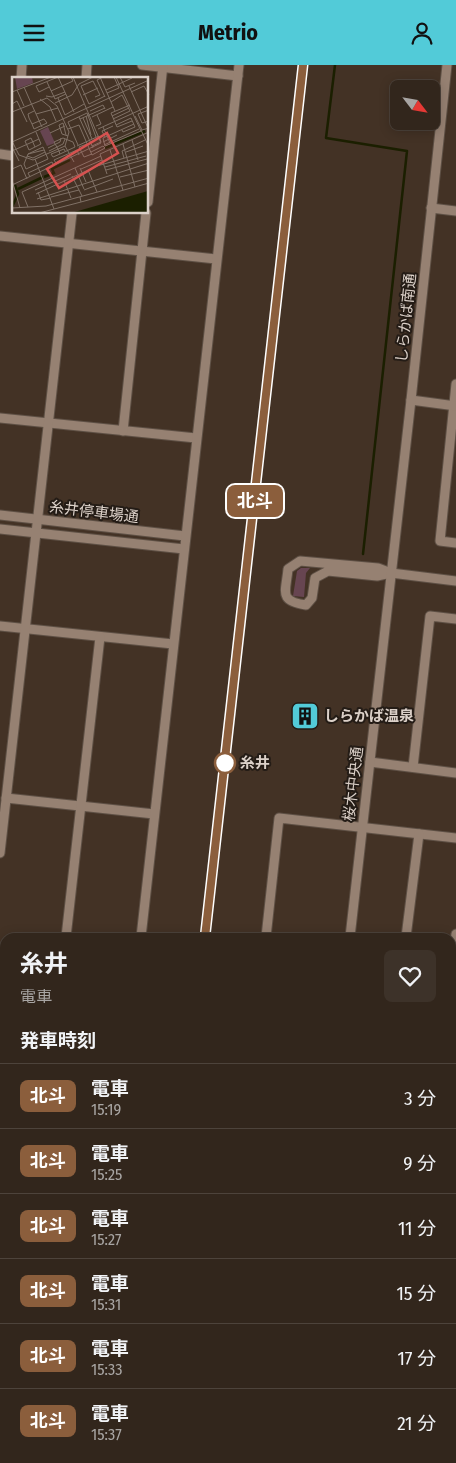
<!DOCTYPE html>
<html lang="ja">
<meta charset="utf-8">
<style>
body{margin:0;font-family:"Fira Sans Condensed","Noto Sans JP",sans-serif;background:#3d3229;color:#f1f3f6;height:100vh;display:flex;flex-direction:column;font-size:19px;white-space:nowrap}
*{box-sizing:border-box;margin:0}
p{font-size:16px;color:#a8a5a3}
.icon{flex:none;width:28px;height:28px;fill:none;stroke:currentColor;stroke-width:2;stroke-linecap:round;stroke-linejoin:round}
.map{position:relative;flex:1;overflow:hidden}
.details{position:absolute;left:0px;top:868px;width:456px;height:531px;display:flex;flex-direction:column;background:#32261c;border-radius:15px 15px 0 0;box-shadow:0 2px 12px #0003,0 0 0 1px #4d433b}
.details>*{flex:none}
.badge{padding:0 10px;border-radius:8px;font-size:18px;line-height:32px}
.needle{width:32px;rotate:121deg}
.controls{position:absolute;left:390px;top:15px;display:grid;gap:10px}
.controls a{display:grid;place-items:center;width:50px;height:50px;border-radius:8px;background:#32261c;box-shadow:0 2px 12px #0003,0 0 0 1px #4d433b;font-size:25px}
.map>.badge{position:absolute;translate:-50% -50%;box-shadow:0 0 0 2px #fff}
h2{padding:0 20px;font-size:19px;line-height:45px}
.round{display:grid;place-items:center;flex:none;width:52px;height:52px;border-radius:8px;background:#3d3229}
.head{display:flex;align-items:center;justify-content:space-between;height:85px;padding:0 20px}
h1{font-size:24px;font-weight:700;line-height:38px}
ul{padding:0;list-style:none}
li{display:flex;align-items:center;gap:15px;height:65px;padding:0 20px;border-top:1px solid #4d433b}
li div{flex:1}
li b{display:block;font-size:19px}
li em{font-style:normal}
li .badge{min-width:55px;font-weight:700;text-align:center}
header{display:flex;justify-content:space-between;align-items:center;height:65px;padding:0 20px;background:#52cbd8;color:#111;font-size:22px;font-weight:700}
.map>svg:first-child{display:block}
.green{fill:#674551}
.lines{fill:none;stroke-linecap:round;stroke-linejoin:round}
.stream{stroke:#1b1f00;stroke-width:2.5}
.minor-casing{stroke:#5e5045;stroke-width:11}
.minor{stroke:#968172;stroke-width:9}
.rail-casing{stroke:#c1b4ac;stroke-width:4.5}
.rail{stroke:#241c16;stroke-width:2.5;stroke-dasharray:8;stroke-linecap:butt}
.line-casing{stroke:#fff;stroke-width:11}
.line{stroke:#8b5e3c;stroke-width:8}
.stop-dot{fill:#fff;stroke:#8b5e3c;stroke-width:2.5}
.labels{text-anchor:middle;stroke-width:4;stroke-linejoin:round;paint-order:stroke}
.street-label{font-size:15px;fill:#dbd0c8;stroke:#241c16}
.poi-label{font-size:15px;font-weight:bold;fill:#dbd0c8;stroke:#241c16;text-anchor:start}
.stop-label{font-size:15px;font-weight:bold;fill:#dbd0c8;stroke:#241c16;text-anchor:start}
.inset-river{fill:none;stroke:#1b1f00;stroke-width:2.5}
.inset-road{fill:none;stroke:#807166;stroke-width:1}
.view{fill:#d75250;fill-opacity:0.15;stroke:#d75250;stroke-width:2.5}
.inset-edge{fill:none;stroke:#dbd0c8;stroke-width:2.5}
</style>
<header><svg class="icon" aria-label="menu" viewBox="0 0 24 24"><path d="M4 6h16M4 12h16M4 18h16"/></svg>Metrio<svg class="icon" aria-label="person" viewBox="0 0 24 24"><circle cx="12" cy="8" r="4"/><path d="M4 21q1-7 8-7t8 7"/></svg></header>
<div class="map">
<svg width="456" height="1398" viewBox="0 0 456 1398">
<rect width="100%" height="100%" fill="#433225"/>
<g class="green">
<path d="M301,503H310L306,508L304,532L293,531L297,506Z"/>
<path d="M0,1051L5,1052V1269L0,1268Z"/>
<path d="M14,1394H50L98,1398H14Z"/>
</g>
<g class="lines">
<g class="stream">
<path d="M335,0L326,73L407,86L363,489"/>
<path d="M451,1241L456,1242"/>
<path d="M189,1398V1394"/>
</g>
<g class="minor-casing">
<g id="minor">
<path d="M142,0L238,11"/>
<path d="M21,14L22,0"/>
<path d="M86,14L87,0"/>
<path d="M0,89L14,91"/>
<path d="M148,137L163,0"/>
<path d="M431,143L456,146"/>
<path d="M0,171L216,194"/>
<path d="M456,319L440,476L456,478"/>
<path d="M411,335L456,341"/>
<path d="M0,353L196,373"/>
<path d="M123,366L146,148"/>
<path d="M0,450L185,471"/>
<path d="M0,464L184,484"/>
<path d="M391,508L377,511L328,506L315,513L312,533L306,540C278,536 286,527 288,504L300,496L378,503L391,508L456,516"/>
<path d="M0,561L173,579"/>
<path d="M370,697L456,708"/>
<path d="M413,702L430,551L456,554"/>
<path d="M6,733L154,749"/>
<path d="M0,788L72,148"/>
<path d="M66,872L100,572"/>
<path d="M141,872L239,0"/>
<path d="M266,872L279,753L456,773"/>
<path d="M350,872L411,335L447,0"/>
<path d="M406,872L419,769"/>
<path d="M0,899H5"/>
<path d="M451,909L456,869"/>
<path d="M451,954L456,955"/>
<path d="M451,1027H456"/>
<path d="M0,1046H5"/>
<path d="M451,1229L456,1230"/>
<path d="M451,1272H456"/>
<path d="M0,1279H5"/>
<path d="M451,1333H456"/>
<path d="M451,1386L456,1387"/>
<path d="M121,1398V1394"/>
<path d="M205,1398L206,1394"/>
<path d="M266,1398L267,1394"/>
<path d="M333,1398L334,1394"/>
<path d="M394,1398V1394"/>
<path d="M423,1398V1394"/>
</g>
</g>
<use href="#minor" class="minor"/>
<g class="rail-casing">
<g id="rail">
<path d="M205,872L303,0"/>
<path d="M147,1398L148,1394"/>
</g>
</g>
<use href="#rail" class="rail"/>
</g>
<g class="lines">
<g class="line-casing">
<path id="line" d="M205,872L303,0"/>
</g>
<use href="#line" class="line"/>
</g>
<defs>
<g id="building-square" transform="scale(1.4375)"><rect x="-9" y="-9" width="18" height="18" rx="4" fill="#52cbd8" stroke="#241c16"/><path d="M-4-6H4V6H1V3H-1V6H-4ZM-2.5-4.3h1.7v1.8h-1.7ZM.8-4.3h1.7v1.8H.8ZM-2.5-1h1.7V.8h-1.7ZM.8-1h1.7V.8H.8Z" fill="#111"/></g>
</defs>
<g fill-rule="evenodd">
<use href="#building-square" x="305" y="651"/>
</g>
<circle class="stop-dot" cx="225" cy="698" r="10"/>
<g class="labels">
<g class="street-label">
<text transform="translate(406 253) rotate(-84)" y="5">しらかば南通</text>
<text transform="translate(94 447) rotate(7)" y="5">糸井停車場通</text>
<text transform="translate(353 719) rotate(-83)" y="5">桜木中央通</text>
</g>
<g class="poi-label">
<text x="324" y="656">しらかば温泉</text>
</g>
<g class="stop-label">
<text x="240" y="703">糸井</text>
</g>
</g>
<g transform="translate(12 12)">
<rect width="136" height="136" fill="#433225"/>
<path d="M3,0H20L21,6L5,12ZM36,50L43,66L35,69L28,54Z" fill="#674551"/>
<path d="M136,114V136H59Z" fill="#1b1f00"/>
<path class="inset-river" d="M93,71L133,54M32,100L42,96L40,92L58,83M6,112L31,100M0,130L6,117L3,108"/>
<path class="inset-road" d="M46,0L62,35M88,0L103,34M91,0L85,3L93,20M104,0L122,39M108,0L113,10L123,6M35,5L43,22L54,17M117,9L136,51M12,10L19,26M37,10L27,15L24,9L46,0M5,13L12,29M94,13L120,1M39,14L61,4L59,0M0,15L39,0M119,15L132,9L137,18M95,16L107,11L102,0M71,18L86,11M34,19L40,20L53,15M46,21L53,38L72,27M28,22L38,30L44,44M99,25L110,18L118,34L101,42M19,26L30,50M43,26L60,18L67,7L81,0M0,27L5,24L15,45M77,27L69,9L81,4L88,18L83,20M77,27L93,19M118,28L99,36L105,50L120,44M137,33L126,37L130,46L137,44M78,34L91,28L93,32M0,35L35,21L45,29L57,55L53,69L21,83L7,78L0,64M24,37L46,31M74,39L79,58M100,39L117,31M123,39L130,53L137,51M67,40L81,71M80,40L101,30M71,41L80,62M68,42L93,31M20,47L32,42L35,46L22,52L20,47L17,41L16,37L22,34M122,47L91,61L93,69L129,54L122,39M104,48L119,41L123,50L111,55L110,53M84,49L89,47L85,38M91,50L98,66M56,52L67,48L80,78L93,71L91,69L79,75M86,52L137,29M129,53L137,70M38,56L53,49M54,58L51,46L47,48L50,57L56,59M93,60L90,54L101,49M120,63L126,83M0,65L137,3M91,65L105,58M75,67L67,70L72,80L80,77M111,67L123,110M66,68L56,45L75,36L84,60M92,68L127,52M53,69L62,85M65,69L87,59M80,69L89,65L87,59M0,70L7,84M23,70L19,61L13,64L17,73L29,67L24,55M31,70L36,82L14,92L12,87L16,77ZM36,71L48,65L49,61M98,73L111,113M0,74L27,62M37,74L51,67L53,62M114,75L131,69M16,77L32,73M48,77L47,74L46,72L42,65L51,61L61,65L63,70L48,77L41,80L39,77L47,74L52,72L53,74M15,79L21,81L33,75M112,81L110,74L133,63M23,82L42,132M42,83L65,73L67,78M42,83L44,86L56,80L55,78M93,90L134,79M63,91L72,112M68,91L74,105M0,92L9,88L15,102M69,92L90,83M76,93L85,115M94,93L135,82M95,97L88,77L137,55M60,99L70,119M18,100L16,96L40,85L42,89M108,100L137,93M0,103L8,131M52,103L59,121M0,108L89,66L61,0M23,113L59,97M72,113L101,102M26,115L29,123L39,121M24,117L85,89L137,74M39,120L67,113M25,122L137,86M69,125L137,106M16,130L10,115L89,79M0,131L34,129L137,101M27,136L69,125L68,120"/>
<path class="view" d="M95,56L106,76L47,111L35,92Z"/>
<rect width="136" height="136" class="inset-edge"/>
</g>
</svg>
<div class="controls">
<a><svg class="needle" viewBox="-14 -14 28 28"><path d="M0-13l5 13h-10z" fill="#e53935"/><path d="M0 13l5-13h-10z" fill="#a8a5a3"/></svg></a>
</div>
<b class="badge" style="left:255px;top:436px;background:#8b5e3c;color:#fff">北斗</b>
<section class="details">
<div class="head"><div><h1>糸井</h1><p>電車</p></div><a class="round"><svg class="icon" aria-label="heart" viewBox="0 0 24 24"><path d="M12 20l-8-8c-3-5 5-10 8-4 3-6 11-1 8 4z"/></svg></a></div>
<h2>発車時刻</h2>
<ul>
<li><span class="badge" style="background:#8b5e3c;color:#fff">北斗</span><div><b>電車</b><p>15:19</p></div><em>3 分</em></li>
<li><span class="badge" style="background:#8b5e3c;color:#fff">北斗</span><div><b>電車</b><p>15:25</p></div><em>9 分</em></li>
<li><span class="badge" style="background:#8b5e3c;color:#fff">北斗</span><div><b>電車</b><p>15:27</p></div><em>11 分</em></li>
<li><span class="badge" style="background:#8b5e3c;color:#fff">北斗</span><div><b>電車</b><p>15:31</p></div><em>15 分</em></li>
<li><span class="badge" style="background:#8b5e3c;color:#fff">北斗</span><div><b>電車</b><p>15:33</p></div><em>17 分</em></li>
<li><span class="badge" style="background:#8b5e3c;color:#fff">北斗</span><div><b>電車</b><p>15:37</p></div><em>21 分</em></li>
</ul>
</section>
</div>
